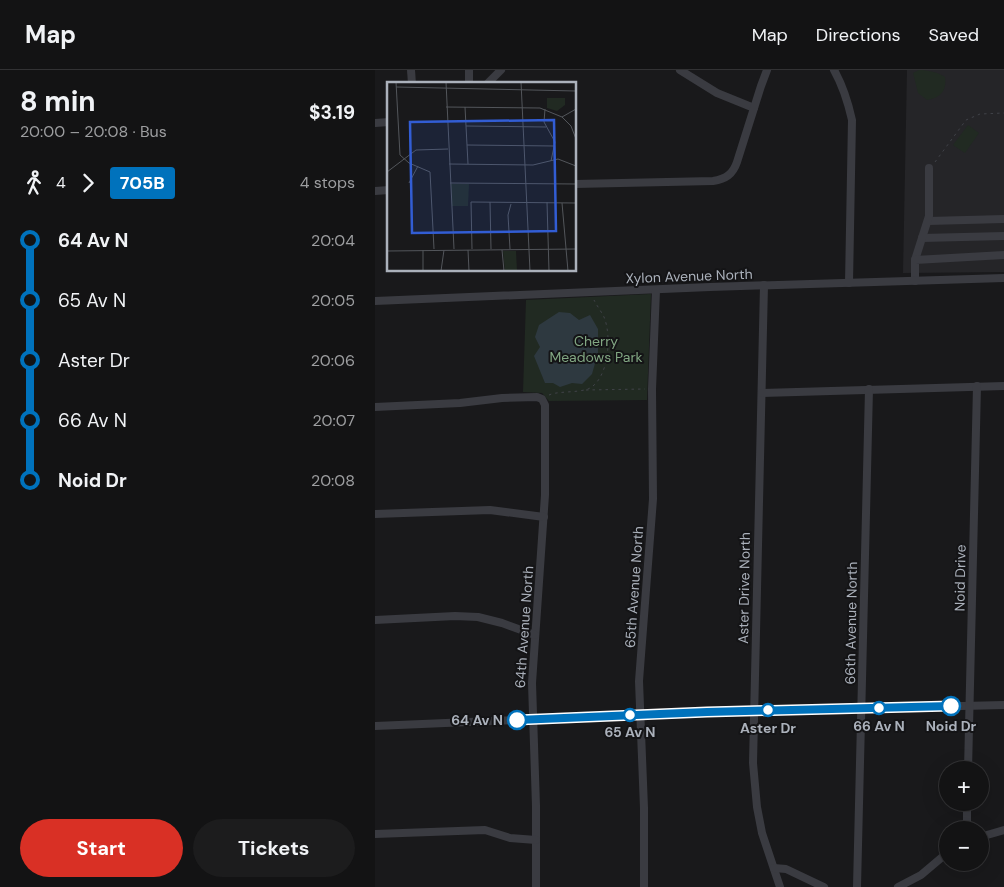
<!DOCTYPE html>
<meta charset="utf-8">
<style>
body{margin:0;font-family:"DM Sans",sans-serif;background:#1c1c1d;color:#f1f3f6;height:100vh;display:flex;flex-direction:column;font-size:19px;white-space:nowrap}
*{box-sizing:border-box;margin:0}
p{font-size:16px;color:#9d9ea0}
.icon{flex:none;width:28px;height:28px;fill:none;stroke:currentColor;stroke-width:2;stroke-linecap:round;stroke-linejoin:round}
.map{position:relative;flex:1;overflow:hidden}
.panel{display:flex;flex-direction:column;background:#131314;width:375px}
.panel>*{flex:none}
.badge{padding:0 10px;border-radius:4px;font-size:18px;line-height:32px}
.tools{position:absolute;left:564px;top:691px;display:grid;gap:10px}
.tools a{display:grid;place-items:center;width:50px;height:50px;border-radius:50%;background:#131314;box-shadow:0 5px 20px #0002,0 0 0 1px #323234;font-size:25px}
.map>.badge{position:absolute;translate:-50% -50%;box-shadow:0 0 0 2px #fff}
.legs{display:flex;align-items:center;gap:8px;height:55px;padding:0 20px;font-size:16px}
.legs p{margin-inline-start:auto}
.head{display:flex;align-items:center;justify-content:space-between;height:85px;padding:0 20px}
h1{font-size:28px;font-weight:700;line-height:38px}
.action{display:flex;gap:10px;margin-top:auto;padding:10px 20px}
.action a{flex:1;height:58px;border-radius:30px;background:#d93025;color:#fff;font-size:20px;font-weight:700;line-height:58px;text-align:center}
.action a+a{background:#1c1c1d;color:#f1f3f6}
ul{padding:0 20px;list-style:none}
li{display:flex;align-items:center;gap:18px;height:60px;font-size:19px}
li i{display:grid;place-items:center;width:8px;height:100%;margin:0 6px;background:currentColor}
li i::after{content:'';width:12px;height:12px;margin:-6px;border:4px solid;border-radius:50%;background:#131314}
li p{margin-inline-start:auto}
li:first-child i{background:linear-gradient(#0000 50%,currentColor 0)}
li:last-child i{background:linear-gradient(currentColor 50%,#0000 0)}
header{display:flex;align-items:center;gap:30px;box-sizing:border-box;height:70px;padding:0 25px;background:#131314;border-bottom:1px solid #323234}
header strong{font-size:24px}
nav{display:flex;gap:28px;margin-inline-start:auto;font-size:18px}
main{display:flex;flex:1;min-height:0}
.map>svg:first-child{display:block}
.built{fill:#252528}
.green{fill:#212a22}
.water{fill:#2e3940}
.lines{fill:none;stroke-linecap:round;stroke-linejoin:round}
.path{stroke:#404248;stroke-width:1;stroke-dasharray:2.5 4;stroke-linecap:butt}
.minor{stroke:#3a3b41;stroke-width:8}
.line-1-casing{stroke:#fff;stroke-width:11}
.line-1{stroke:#0072bc;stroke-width:8}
.stop-1-dot{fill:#fff;stroke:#0072bc;stroke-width:2.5}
.labels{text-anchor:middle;stroke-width:4;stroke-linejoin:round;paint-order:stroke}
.street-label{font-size:14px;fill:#abb1bb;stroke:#141416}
.park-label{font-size:14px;fill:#82a783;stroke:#141416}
.stop-label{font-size:14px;font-weight:bold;fill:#abb1bb;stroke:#141416}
.inset-road{fill:none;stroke:#53565b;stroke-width:1}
.view{fill:#325dd4;fill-opacity:0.15;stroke:#325dd4;stroke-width:2.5}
.inset-edge{fill:none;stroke:#abb1bb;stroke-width:2.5}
</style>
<header>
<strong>Map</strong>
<nav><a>Map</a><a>Directions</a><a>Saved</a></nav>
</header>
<main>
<section class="panel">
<div class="head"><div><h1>8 min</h1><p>20:00 – 20:08 · Bus</p></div><b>$3.19</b></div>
<div class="legs"><svg class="icon" aria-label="walk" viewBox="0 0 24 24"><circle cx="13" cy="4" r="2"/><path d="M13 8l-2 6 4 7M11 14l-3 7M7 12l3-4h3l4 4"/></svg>4<svg class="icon" aria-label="forward" viewBox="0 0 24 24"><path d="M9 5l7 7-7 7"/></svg><b class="badge" style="background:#0072bc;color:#fff">705B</b><p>4 stops</p></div>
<ul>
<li><i style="color:#0072bc"></i><b>64 Av N</b><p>20:04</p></li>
<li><i style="color:#0072bc"></i><span>65 Av N</span><p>20:05</p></li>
<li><i style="color:#0072bc"></i><span>Aster Dr</span><p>20:06</p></li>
<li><i style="color:#0072bc"></i><span>66 Av N</span><p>20:07</p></li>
<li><i style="color:#0072bc"></i><b>Noid Dr</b><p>20:08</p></li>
</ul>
<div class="action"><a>Start</a><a>Tickets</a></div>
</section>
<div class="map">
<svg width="629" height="817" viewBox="0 0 629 817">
<rect width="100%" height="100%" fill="#19191b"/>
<path class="built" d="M532,0H629V202L528,203Z"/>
<g class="green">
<path d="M544,0C553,0 562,2 570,7C572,21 565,28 552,30L543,23L538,3Z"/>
<path d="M593,55L604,63L590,83L578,75Z"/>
<path d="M276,224L272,330L174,331L167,323L148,322L151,230Z"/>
</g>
<path class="water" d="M184,242L195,243L204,250L215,245L223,259V283L217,304L207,314L197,313L185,317L178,313H170L159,286L165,277L160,267L164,255Z"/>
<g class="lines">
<g class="path">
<path d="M560,92L591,50L605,44L629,43"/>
<path d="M211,320L270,319"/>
<path d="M174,325C182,321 201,323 213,319C234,310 237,266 229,247C226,241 222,236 219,230"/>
</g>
<g class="minor">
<path d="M36,0L37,14"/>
<path d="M94,0V14"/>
<path d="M305,0L342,23L379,38"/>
<path d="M459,0C468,16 473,32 477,50L474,213"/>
<path d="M112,14L126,0"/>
<path d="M0,53L14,52"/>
<path d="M200,114L338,111C351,109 358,104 362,92L386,16L392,0"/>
<path d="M0,121L14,120"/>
<path d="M553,151L629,149"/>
<path d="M547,168L629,166"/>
<path d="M540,190L554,146V98"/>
<path d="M540,211V190L629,185"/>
<path d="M389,215L378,693L382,737L387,763L405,817"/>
<path d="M0,231L335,217L629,208"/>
<path d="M387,323L629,316"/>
<path d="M0,337L85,333L127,328L162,327L167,329L170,335V425L157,613L161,736V817"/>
<path d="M0,444L115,440L169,447"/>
<path d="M0,550L80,546L103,547L127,553L160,565"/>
<path d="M0,656L332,642L629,635"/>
<path d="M593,700L602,316"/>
<path d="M592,760V732"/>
<path d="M0,764L110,760L135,768L161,770"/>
<path d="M605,767L629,760"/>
<path d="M399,798L411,799L449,817"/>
<path d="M269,817V738L264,611L278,429L277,319L281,220"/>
<path d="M482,817L494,319"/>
<path d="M523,817L546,805L572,783"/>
</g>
</g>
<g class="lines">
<g class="line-1-casing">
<path id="line-1" d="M142,650L332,642L576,636"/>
</g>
<use href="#line-1" class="line-1"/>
</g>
<g class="stop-1-dot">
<circle cx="576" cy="636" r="9"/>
<circle cx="504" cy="638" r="6"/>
<circle cx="393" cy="640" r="6"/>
<circle cx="255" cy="645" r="6"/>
<circle cx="142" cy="650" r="9"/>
</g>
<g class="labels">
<g class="street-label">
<text transform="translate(314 206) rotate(-2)" y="5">Xylon Avenue North</text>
<text transform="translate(585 508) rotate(-89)" y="5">Noid Drive</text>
<text transform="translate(259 517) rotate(-86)" y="5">65th Avenue North</text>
<text transform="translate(369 518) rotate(-89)" y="5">Aster Drive North</text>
<text transform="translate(476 553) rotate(-89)" y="5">66th Avenue North</text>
<text transform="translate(149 557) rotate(-86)" y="5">64th Avenue North</text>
</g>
<g class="park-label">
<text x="221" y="276">Cherry<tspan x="221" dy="16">Meadows Park</tspan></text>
</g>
<g class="stop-label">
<text x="128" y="655" text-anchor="end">64 Av N</text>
<text x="504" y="661">66 Av N</text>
<text x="576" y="661">Noid Dr</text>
<text x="393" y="663">Aster Dr</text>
<text x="255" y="667">65 Av N</text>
</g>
</g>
<g transform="translate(12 12)">
<rect width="189" height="189" fill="#19191b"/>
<path d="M160,16H178V23L170,29L160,26ZM64,102H82L81,124H65ZM116,169H129L130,189H118Z" fill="#212a22"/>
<path class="inset-road" d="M9,0L13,73L22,81L43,90L47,167M59,0L67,167M134,0L143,189M9,5L189,9M59,25L153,26L175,35L189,27M78,25L81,82M158,27L157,40L168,60L164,79M175,35L184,44L189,57M79,44L159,45M80,63L168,64M62,82L146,83L171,77L189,84M0,90L29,68L61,67M22,101L31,84M63,101L189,102M103,120L104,167M160,120L162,189M175,121L181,189M85,167L84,120L189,121M123,167L121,133L124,122M36,168V189M81,168L82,189M115,168L117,189M0,169L189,167M54,189L57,168"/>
<path class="view" d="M167,38L169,149L25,151L23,40Z"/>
<rect width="189" height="189" class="inset-edge"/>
</g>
</svg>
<div class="tools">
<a>+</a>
<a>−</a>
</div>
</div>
</main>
